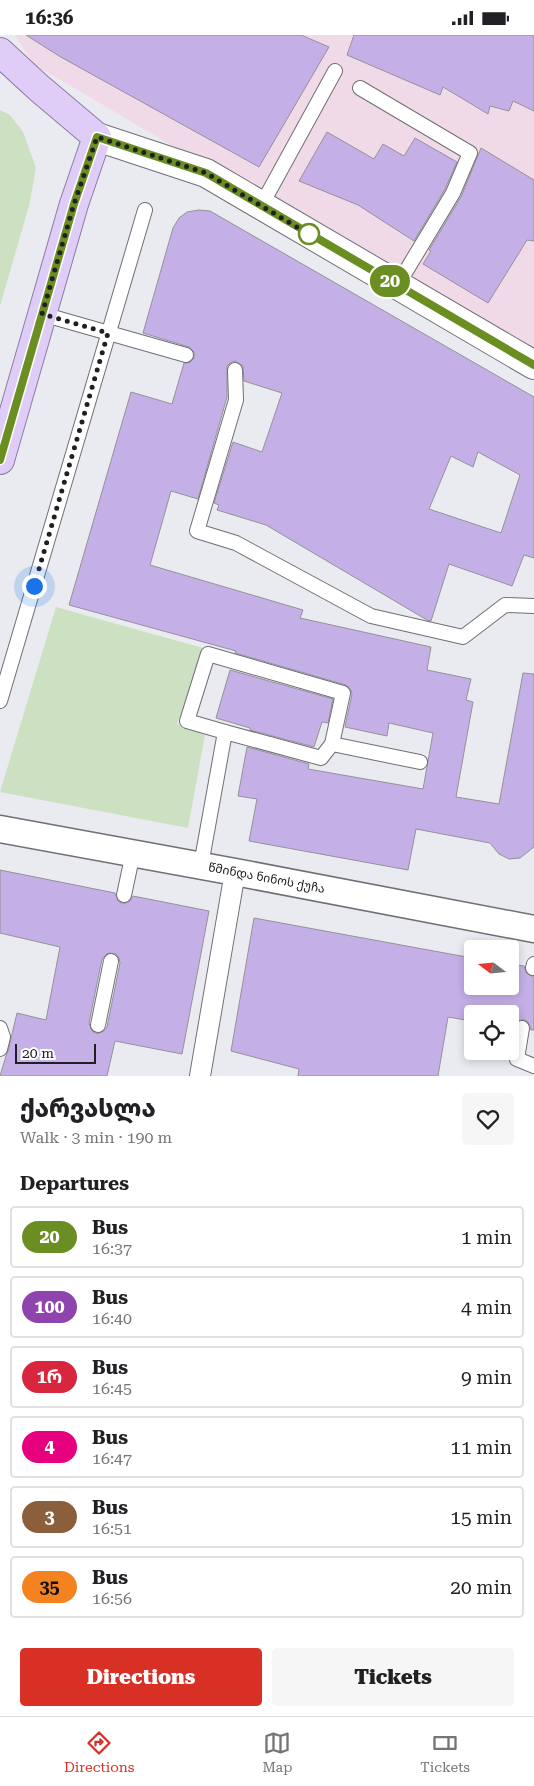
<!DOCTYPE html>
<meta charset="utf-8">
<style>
body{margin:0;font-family:"Roboto Serif","Noto Sans Georgian",serif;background:#f6f6f6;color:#202124;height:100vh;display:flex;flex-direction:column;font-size:19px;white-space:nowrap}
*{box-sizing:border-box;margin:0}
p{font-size:16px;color:#757577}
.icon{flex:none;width:28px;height:28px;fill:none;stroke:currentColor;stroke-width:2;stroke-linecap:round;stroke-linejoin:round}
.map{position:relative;height:1041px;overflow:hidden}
.details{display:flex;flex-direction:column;background:#fff;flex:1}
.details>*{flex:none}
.badge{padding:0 10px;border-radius:16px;font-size:18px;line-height:32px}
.needle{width:32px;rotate:286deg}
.tools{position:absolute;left:464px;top:905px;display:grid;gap:10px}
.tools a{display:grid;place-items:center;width:55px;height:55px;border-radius:5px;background:#fff;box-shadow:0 2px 8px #0003;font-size:25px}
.scale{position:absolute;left:15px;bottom:12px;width:81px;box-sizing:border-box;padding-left:5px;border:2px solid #202022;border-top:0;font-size:14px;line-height:18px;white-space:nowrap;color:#202022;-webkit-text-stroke:4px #fff;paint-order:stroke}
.you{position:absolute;width:25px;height:25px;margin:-12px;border:4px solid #fff;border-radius:50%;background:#1a73e8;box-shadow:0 0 0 8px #1a73e833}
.map>.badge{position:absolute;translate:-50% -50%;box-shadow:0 0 0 2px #fff}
h2{padding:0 20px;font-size:19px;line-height:45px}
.round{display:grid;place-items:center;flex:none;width:52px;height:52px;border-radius:5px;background:#f6f6f6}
.headline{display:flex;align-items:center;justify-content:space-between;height:85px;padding:0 20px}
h1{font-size:24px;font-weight:800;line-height:38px}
.cta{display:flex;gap:10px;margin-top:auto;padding:10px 20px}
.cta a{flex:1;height:58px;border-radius:5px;background:#d93025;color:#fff;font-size:20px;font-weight:800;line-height:58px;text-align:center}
.cta a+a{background:#f6f6f6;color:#202124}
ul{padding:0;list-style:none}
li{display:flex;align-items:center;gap:15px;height:62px;margin:0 10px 8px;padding:0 10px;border:2px solid #e0e0e0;border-radius:5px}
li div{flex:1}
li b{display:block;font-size:19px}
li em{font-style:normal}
li .badge{min-width:55px;font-weight:700;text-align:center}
.status{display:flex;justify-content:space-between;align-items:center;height:35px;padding:0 25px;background:#fff;direction:ltr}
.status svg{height:14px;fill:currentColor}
.tabs{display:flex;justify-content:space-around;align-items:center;height:70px;border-top:1px solid #e0e0e0;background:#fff;font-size:14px;color:#757577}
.tabs a{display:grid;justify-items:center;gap:2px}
.tabs .current{color:#d93025}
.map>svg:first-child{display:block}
.commercial{fill:#f1dae7}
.green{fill:#cce1c1}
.building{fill:#c5afe7;stroke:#949297;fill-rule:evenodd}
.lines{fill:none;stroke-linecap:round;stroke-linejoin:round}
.service-casing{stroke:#6f7075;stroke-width:16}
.pedestrian-casing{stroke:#6f7075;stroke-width:22}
.minor-casing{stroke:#6f7075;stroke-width:29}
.secondary-casing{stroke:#6f7075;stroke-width:30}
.primary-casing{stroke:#8e7aa9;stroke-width:30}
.service{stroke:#fff;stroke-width:14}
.pedestrian{stroke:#fff;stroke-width:20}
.minor{stroke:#fff;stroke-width:26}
.secondary{stroke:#fff;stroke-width:28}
.primary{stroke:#dfcdf7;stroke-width:28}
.line-casing{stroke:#fff;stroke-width:11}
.line{stroke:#6b8e23;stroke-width:8}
.walk{stroke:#202022;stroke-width:5;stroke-dasharray:0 9}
.stop-dot{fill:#fff;stroke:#6b8e23;stroke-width:2.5}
.labels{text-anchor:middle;stroke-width:5;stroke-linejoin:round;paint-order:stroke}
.street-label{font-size:12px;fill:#202022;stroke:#fff}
</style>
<div class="status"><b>16:36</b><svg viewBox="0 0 49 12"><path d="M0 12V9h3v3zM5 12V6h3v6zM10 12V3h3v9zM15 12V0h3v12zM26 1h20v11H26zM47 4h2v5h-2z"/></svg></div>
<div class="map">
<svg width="534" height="1041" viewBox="0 0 534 1041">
<rect width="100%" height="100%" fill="#eaebf0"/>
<path class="commercial" d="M15,0H534V323L33,29Z"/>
<g class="green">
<path d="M0,75L10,80L23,97L36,133L29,171L0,271Z"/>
<path d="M56,572L203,613L177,689L205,700L188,793L0,757Z"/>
</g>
<g class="building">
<path d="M26,0H301L329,12L259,132L59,21Z"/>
<path d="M354,0H534V76L513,66L509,76L490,71L488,79L443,52L440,60L347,20Z"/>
<path d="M327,97L374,124L383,109L404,121L415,103L457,127L445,154L414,206L358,170L299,146Z"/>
<path d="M481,113L534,145V206L527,205L488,268L423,229L431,216L429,215L461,162Z"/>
<path d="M199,175L210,176L534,362V523L524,520L512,551L449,529L431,586L427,585L266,490L217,475L219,470L214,468L233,407L262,417L282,358L244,346L243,331L235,326L230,328L227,331V362L198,464L171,456L150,530L303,575L300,583L431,612L427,635L471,644L466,665L473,667L456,762L499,769L523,638L534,639V812L520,823L509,824L499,819L490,808L416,794L408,835L249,806L257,764L238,761L247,712L309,729L308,734L423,754L433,698L389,688L387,701L345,692L352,659L351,655L346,650L235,618L236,616L69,570L131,357L172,369L184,328H189L194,323V317L189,312L143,298L173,193L179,183L187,177ZM478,417L520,440L501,498L429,474L451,421L473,432Z"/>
<path d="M230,635L333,664L328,688L322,687L314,712L250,695V693L216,683Z"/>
<path d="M0,835L115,858L118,866L123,869L130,866L133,861L209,876L182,1019L115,1006L107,1041H0L6,1021L8,1016L17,978L46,985L60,912L0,898ZM108,918L116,919L119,923L120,928L107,992L104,996L97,999L92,996L89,988L102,924Z"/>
<path d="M254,883L472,923V951H510V929L524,931L527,939L534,942V995H531L528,987L523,984L516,987L513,992H510V979H472V986L448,982L438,1041H298L299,1034L231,1016Z"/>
</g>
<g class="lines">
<g class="service-casing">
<g id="service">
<path d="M360,53L470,118L453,158L397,251"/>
<path d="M261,171L335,36"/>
<path d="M42,279L186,320"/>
<path d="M235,335L236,365L197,496L236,508L371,581L463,602L505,570L534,571"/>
<path d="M0,666L145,175"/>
<path d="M225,697L187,686L208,619L343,658L332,709"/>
<path d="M201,830L225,697L321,723L332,709L420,727"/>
<path d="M124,860L133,818"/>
<path d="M533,933L534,929"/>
<path d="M98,990L111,926"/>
<path d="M0,993L3,1002L0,1014"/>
<path d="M522,993L517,1024L534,1031"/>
</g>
</g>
<g class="pedestrian-casing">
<path id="pedestrian" d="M200,1041L235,837"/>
</g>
<g class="minor-casing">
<g id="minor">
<path id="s1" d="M0,794L235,837L534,894"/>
</g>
</g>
<g class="secondary-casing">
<path id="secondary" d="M97,102L206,138L534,330"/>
</g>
<g class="primary-casing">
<path id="primary" d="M0,17L39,53L97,102L74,169L0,425"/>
</g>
<use href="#service" class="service"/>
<use href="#pedestrian" class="pedestrian"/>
<use href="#minor" class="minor"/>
<use href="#secondary" class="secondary"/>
<use href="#primary" class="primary"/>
</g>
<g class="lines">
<g class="line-casing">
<path id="line" d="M0,425L74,169L97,102L206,138L534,330"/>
</g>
<use href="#line" class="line"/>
<path class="walk" d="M34,551L108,298L42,279L74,169L97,102L206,138L312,201L309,199"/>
</g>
<circle class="stop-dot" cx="309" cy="199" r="10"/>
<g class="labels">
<g class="street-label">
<text dy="4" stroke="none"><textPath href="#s1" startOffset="271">წმინდა ნინოს ქუჩა</textPath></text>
</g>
</g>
</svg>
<div class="tools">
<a><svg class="needle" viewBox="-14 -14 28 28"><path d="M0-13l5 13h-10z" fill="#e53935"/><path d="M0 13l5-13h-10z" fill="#757577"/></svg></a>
<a><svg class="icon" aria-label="locate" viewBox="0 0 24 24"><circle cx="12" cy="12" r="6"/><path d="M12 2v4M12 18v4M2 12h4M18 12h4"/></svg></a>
</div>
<div class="scale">20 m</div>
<div class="you" style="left:34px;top:551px"></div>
<b class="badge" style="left:390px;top:246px;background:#6b8e23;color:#fff">20</b>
</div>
<section class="details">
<div class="headline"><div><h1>ქარვასლა</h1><p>Walk · 3 min · 190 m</p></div><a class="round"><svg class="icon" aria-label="heart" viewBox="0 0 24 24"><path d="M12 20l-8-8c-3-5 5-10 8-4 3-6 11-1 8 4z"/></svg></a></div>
<h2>Departures</h2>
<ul>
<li><span class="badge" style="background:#6b8e23;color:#fff">20</span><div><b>Bus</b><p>16:37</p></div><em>1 min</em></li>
<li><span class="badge" style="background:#8e44ad;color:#fff">100</span><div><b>Bus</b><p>16:40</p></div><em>4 min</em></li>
<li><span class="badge" style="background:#d7263d;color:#fff">1რ</span><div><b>Bus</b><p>16:45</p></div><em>9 min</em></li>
<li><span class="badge" style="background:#e6007e;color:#fff">4</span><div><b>Bus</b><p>16:47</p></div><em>11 min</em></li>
<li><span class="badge" style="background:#8b5e3c;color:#fff">3</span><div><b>Bus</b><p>16:51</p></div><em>15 min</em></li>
<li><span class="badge" style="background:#f58220;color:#111">35</span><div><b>Bus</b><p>16:56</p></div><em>20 min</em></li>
</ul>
<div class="cta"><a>Directions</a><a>Tickets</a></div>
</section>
<nav class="tabs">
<a class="current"><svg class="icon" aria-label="directions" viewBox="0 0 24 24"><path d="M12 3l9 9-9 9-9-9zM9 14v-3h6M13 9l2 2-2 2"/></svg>Directions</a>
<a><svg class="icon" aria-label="map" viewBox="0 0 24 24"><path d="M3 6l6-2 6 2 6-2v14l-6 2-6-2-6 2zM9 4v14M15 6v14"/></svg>Map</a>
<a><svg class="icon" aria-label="tickets" viewBox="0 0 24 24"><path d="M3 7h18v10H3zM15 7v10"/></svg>Tickets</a>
</nav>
